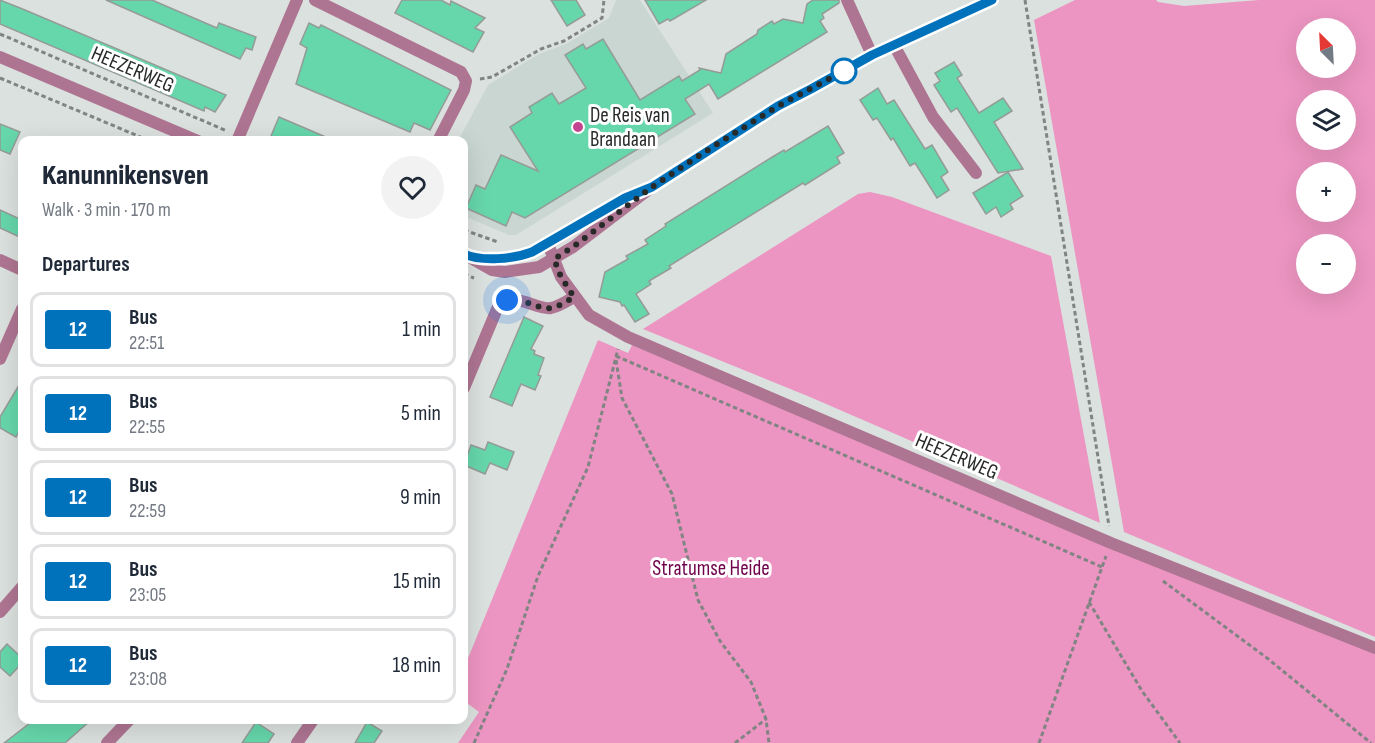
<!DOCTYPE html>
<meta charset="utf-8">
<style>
body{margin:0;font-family:"Sofia Sans Condensed",sans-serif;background:#f2f2f3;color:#1f2937;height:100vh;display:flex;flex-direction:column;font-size:22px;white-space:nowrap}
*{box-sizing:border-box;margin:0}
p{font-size:20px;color:#747a83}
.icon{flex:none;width:33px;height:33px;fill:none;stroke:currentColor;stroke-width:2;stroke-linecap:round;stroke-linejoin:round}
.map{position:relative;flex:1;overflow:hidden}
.side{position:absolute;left:18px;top:136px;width:450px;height:588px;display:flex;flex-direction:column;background:#fff;border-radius:12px;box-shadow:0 6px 24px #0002}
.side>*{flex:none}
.badge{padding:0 12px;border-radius:4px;font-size:21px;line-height:39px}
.needle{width:39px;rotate:336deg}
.controls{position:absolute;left:1296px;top:18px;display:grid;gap:12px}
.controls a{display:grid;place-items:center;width:60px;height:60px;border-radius:50%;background:#fff;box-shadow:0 6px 24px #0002;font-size:30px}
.you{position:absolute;width:30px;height:30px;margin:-15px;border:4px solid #fff;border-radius:50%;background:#1a73e8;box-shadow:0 0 0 9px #1a73e833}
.map>.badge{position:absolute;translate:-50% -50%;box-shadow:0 0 0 3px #fff}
h2{padding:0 24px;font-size:22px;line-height:54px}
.round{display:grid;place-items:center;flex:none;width:63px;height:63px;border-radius:32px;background:#f2f2f3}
.summary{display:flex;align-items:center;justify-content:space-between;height:102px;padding:0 24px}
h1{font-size:28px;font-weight:800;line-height:45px}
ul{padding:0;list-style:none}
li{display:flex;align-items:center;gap:18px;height:75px;margin:0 12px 9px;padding:0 12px;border:3px solid #e0e1e3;border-radius:12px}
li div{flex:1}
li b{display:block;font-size:22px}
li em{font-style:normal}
li .badge{min-width:66px;font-weight:700;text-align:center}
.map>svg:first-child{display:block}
.built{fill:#c9d6d1}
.green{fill:#ec95c2;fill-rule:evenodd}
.building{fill:#66d6ab;stroke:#959b98;stroke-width:1.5}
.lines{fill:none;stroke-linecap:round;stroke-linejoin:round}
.path{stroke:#808482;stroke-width:3;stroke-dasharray:4.5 3;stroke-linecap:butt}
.minor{stroke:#ae7592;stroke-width:12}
.tertiary{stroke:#ae7592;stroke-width:12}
.line-casing{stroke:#fff;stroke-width:14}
.line{stroke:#0072bc;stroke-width:9}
.walk{stroke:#282a29;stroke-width:6;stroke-dasharray:0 10.8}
.stop-dot{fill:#fff;stroke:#0072bc;stroke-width:3}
.poi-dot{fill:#c3438e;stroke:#fff;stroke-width:2}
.labels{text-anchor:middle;stroke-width:6;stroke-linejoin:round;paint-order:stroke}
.street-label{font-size:21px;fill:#282a29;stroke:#fff}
.poi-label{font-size:21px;fill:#282a29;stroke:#fff;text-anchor:start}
.park-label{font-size:21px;fill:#70014b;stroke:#fff}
</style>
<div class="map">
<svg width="1375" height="743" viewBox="0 0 1375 743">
<rect width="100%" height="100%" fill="#dbe1de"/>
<path class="built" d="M616,0H640L713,113L516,235H509L464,216V141H458L488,85L539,54L566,44L609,18Z"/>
<g class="green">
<path d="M1075,0H1156L1158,2L1184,6L1259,0H1375V637L1124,532L1034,20ZM1346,28V68H1306V28ZM1346,100V140H1306V100ZM1306,172H1346V212H1306ZM1306,244H1346V284H1306Z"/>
<path d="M870,192L892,197L1051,256L1100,523L810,397L643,329L858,194Z"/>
<path d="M598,340L628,353L632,345L1375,652V743H458L479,712L464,701V668Z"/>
</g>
<g class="building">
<path d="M0,0L25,10L226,95L215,112L205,107L204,111L0,24Z"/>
<path d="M106,0H152L217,28L219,23L256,37L252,50L246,48L240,59Z"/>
<path d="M402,0H441L450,5L451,1L485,18L475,28L484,32L473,52L395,13Z"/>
<path d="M551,0H576L585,15L567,26Z"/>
<path d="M645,0H706L670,21L668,19L659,24Z"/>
<path d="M813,0H839V3L822,14L824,18L820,21L827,32L718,99L709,84L685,99L695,114L525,218L512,212L506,226L466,208L476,185L485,189L501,155L538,171L510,127L532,113L529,107L552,93L559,104L586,88L565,55L583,44L586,49L603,39L640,100L679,76L682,81L700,70L699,68L721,73L726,54L757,34L758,30L772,21L774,24L783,19L803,23L807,4Z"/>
<path d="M309,23L319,28L321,25L451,90L430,130L414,123L410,132L296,84L307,48L300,44Z"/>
<path d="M954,62L962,75L957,78L979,113L1003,98L1012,111L994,122L1023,169L998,173L957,108L951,112L934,85L940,81L935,73Z"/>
<path d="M878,88L887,104L894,100L925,149L932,145L948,172L941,177L949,190L937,198L915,163L910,166L893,138L891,140L877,118L873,120L860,100Z"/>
<path d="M279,117L335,141H283L271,136Z"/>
<path d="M0,124L20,132L10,154L0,150Z"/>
<path d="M828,126L844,153L837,157L840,163L805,185L803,183L669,266L671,268L649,281L651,284L636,294L649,314L635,322L624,305L622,306L620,302L599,297L605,272L628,259L626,256L648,244L645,240L666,226L665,224L774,156L784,150L785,152Z"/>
<path d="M1008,172L1023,196L1010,204L1013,209L1001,217L996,207L986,214L973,193Z"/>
<path d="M0,210L22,220V238L0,228Z"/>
<path d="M524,317L543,326L531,349L535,351L534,354L544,358L538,375L541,376L535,390L521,384L512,406L490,397Z"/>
<path d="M22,380V426L16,437L0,428V417Z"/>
<path d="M488,442L514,452L507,470L490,463L485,474L464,465L471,445L485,450Z"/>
<path d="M7,644L22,658V663L10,676L0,667V652Z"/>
<path d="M34,720H91L65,743H4Z"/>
<path d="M256,722L274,734L268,743H242Z"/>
<path d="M367,722L382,731L374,743H355Z"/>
</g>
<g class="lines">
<g class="path">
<path d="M1025,0L1109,526"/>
<path d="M0,34L227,131"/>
<path d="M0,78L150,141"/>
<path d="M480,79L492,77L541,49L564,41L602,18L604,0"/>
<path d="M464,230L498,242"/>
<path d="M464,274L474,278"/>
<path d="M616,356L1102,567"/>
<path d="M616,360L622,398L672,494L698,600L720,641L751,682L766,719L769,743"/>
<path d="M1163,581L1267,658L1371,743"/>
<path d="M1089,602L1142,691L1180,743"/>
<path d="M474,743L507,669L538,576L588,467L618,349"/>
<path d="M735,743L766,719"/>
<path d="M1039,743L1106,556"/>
</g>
<g class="minor">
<path d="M315,0L461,72L466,81L464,90L438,141"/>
<path d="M847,0L872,55"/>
<path d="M894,45L933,117L976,173"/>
<path d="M237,141L297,0"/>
<path d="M548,244L561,277L589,315L628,337L1111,543L1375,648"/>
<path d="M0,260L22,270"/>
<path d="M0,359L22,309"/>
<path d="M464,388L497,309L508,300C526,298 538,310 551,308C560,306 567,301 574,297"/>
<path d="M0,612L22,587"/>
<path d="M107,743L129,720"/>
<path d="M297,743L313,720"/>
</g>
<g class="tertiary">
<path d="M0,57L198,141"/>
<path d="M464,254L492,270L505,272L539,267L573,247L652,187L778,106L872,55L992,0"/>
<path d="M473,257L505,259L522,256L548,244L625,198L640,192"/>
</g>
</g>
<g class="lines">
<g class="line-casing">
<path id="line" d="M464,254C482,262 514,259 532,252L625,198L652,187L778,106L811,89L872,55L992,0"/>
</g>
<use href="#line" class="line"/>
<path class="walk" d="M507,300C525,298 538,310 551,308C560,306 567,301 574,297L561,277L554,259L573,247L652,187L711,148L778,106L844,71"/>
</g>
<circle class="stop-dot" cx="844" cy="71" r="12"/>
<circle class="poi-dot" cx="578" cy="127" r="6"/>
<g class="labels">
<g class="street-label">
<text transform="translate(133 69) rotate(23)" y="7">HEEZERWEG</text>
<text transform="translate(957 456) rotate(23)" y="7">HEEZERWEG</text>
</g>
<g class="poi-label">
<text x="590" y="122">De Reis van<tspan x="590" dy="24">Brandaan</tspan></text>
</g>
<g class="park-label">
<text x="711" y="575">Stratumse Heide</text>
</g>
</g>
</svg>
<div class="controls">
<a><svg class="needle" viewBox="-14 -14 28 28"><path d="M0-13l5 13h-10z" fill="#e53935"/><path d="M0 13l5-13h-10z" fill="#747a83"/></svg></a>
<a><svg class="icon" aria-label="layers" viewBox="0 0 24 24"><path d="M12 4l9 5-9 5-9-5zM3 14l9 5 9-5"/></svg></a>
<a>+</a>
<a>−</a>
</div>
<div class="you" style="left:507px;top:300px"></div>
<section class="side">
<div class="summary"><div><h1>Kanunnikensven</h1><p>Walk · 3 min · 170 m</p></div><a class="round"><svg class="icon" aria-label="heart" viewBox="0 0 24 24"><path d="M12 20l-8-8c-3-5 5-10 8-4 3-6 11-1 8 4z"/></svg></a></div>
<h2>Departures</h2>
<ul>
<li><span class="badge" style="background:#0072bc;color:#fff">12</span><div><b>Bus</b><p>22:51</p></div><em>1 min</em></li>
<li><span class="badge" style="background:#0072bc;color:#fff">12</span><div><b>Bus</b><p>22:55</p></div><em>5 min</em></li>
<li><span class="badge" style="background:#0072bc;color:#fff">12</span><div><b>Bus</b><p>22:59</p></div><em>9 min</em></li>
<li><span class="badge" style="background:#0072bc;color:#fff">12</span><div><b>Bus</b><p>23:05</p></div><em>15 min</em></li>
<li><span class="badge" style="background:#0072bc;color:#fff">12</span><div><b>Bus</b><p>23:08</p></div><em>18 min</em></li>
</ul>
</section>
</div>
